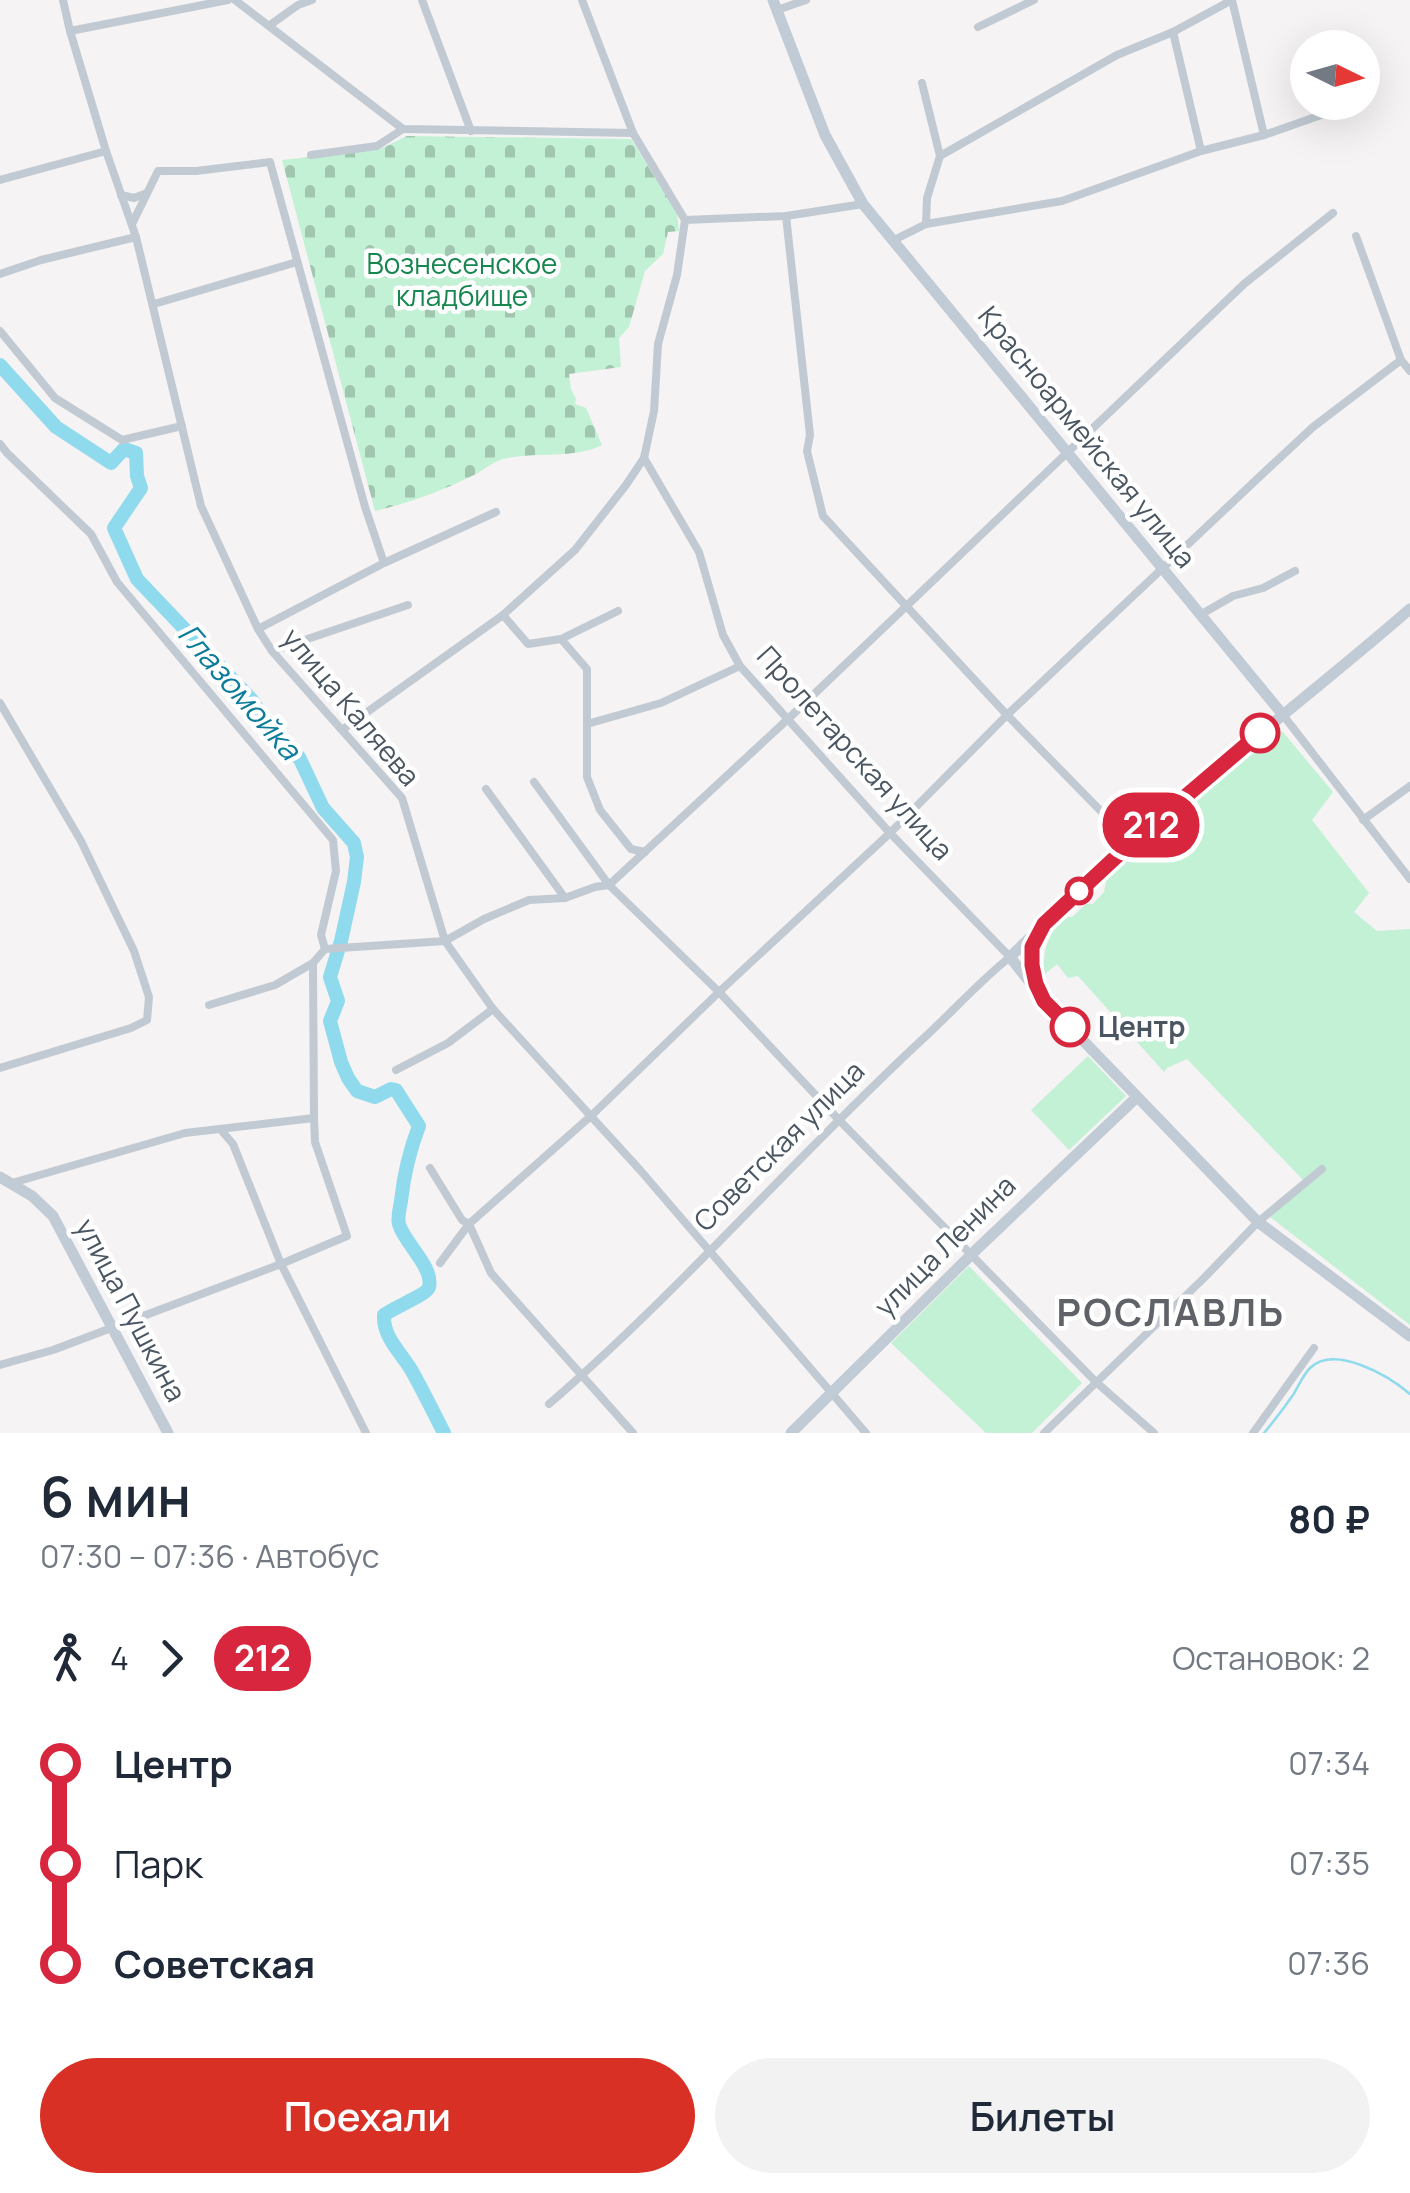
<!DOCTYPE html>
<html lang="ru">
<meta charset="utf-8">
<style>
body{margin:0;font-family:Manrope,sans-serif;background:#f2f2f3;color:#1f2937;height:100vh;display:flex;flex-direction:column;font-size:38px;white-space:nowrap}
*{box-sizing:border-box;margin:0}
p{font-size:32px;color:#747a83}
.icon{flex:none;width:55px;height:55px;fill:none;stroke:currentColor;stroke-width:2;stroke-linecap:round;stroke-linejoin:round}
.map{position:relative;height:1433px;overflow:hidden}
.details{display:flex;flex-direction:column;background:#fff;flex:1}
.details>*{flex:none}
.badge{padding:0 20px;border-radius:32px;font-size:35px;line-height:65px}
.needle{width:65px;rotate:95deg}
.buttons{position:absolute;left:1290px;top:30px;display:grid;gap:20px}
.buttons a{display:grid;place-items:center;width:90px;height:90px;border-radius:50%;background:#fff;box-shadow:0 10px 40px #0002;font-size:50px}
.map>.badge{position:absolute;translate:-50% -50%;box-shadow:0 0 0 5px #fff}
.legs{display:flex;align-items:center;gap:15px;height:110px;padding:0 40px;font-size:32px}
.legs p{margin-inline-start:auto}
.head{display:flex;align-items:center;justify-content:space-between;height:170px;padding:0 40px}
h1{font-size:55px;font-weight:600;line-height:75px}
.cta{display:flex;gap:20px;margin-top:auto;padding:20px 40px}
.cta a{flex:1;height:115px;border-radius:60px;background:#d93025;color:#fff;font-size:40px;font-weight:600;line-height:115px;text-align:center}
.cta a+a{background:#f2f2f3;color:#1f2937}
ul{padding:0 40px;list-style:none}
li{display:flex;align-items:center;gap:35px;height:100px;font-size:38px}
li i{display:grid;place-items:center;width:15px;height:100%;margin:0 12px;background:currentColor}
li i::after{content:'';width:25px;height:25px;margin:-12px;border:8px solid;border-radius:50%;background:#fff}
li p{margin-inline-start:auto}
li:first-child i{background:linear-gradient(#0000 50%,currentColor 0)}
li:last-child i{background:linear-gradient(currentColor 50%,#0000 0)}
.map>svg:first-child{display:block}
.cemetery{fill:url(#cemetery-stones)}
.green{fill:#c3f1d5}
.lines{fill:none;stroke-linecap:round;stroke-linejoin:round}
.stream{stroke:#90daee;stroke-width:2.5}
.river{stroke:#90daee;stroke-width:14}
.minor{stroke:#c1cad2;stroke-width:8}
.secondary{stroke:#c1cbd6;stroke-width:11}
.line-1-casing{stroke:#fff;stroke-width:22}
.line-1{stroke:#d7263d;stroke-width:15}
.stop-1-dot{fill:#fff;stroke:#d7263d;stroke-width:5}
.labels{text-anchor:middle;stroke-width:9;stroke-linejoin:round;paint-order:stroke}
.park-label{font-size:28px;fill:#17864f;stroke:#fff}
.street-label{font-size:28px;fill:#4a5661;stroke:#fff}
.stop-label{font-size:28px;font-weight:bold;fill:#4a5661;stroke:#fff;text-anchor:start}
.water-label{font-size:30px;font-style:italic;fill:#0c7c9b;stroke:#fff}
.district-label{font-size:38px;font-weight:bold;letter-spacing:2.5px;fill:#5f6368;stroke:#fff}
</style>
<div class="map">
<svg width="1410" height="1433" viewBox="0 0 1410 1433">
<defs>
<pattern id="cemetery-stones" width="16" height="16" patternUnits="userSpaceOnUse" patternTransform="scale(2.5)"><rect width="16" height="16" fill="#c3f1d5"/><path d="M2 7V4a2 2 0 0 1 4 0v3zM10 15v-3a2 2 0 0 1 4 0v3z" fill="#a0c6b0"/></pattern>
</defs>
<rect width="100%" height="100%" fill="#f5f3f3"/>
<path class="cemetery" d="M407,136L631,139L677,213L679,231L668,232L663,254L645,271L629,327L619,338L621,367L569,374L571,389L576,399L575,404L586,408L602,445C571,460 536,451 503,459C493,462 485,469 476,474C444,490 410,503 375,511L282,160L380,149Z"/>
<g class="green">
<path d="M1282,731L1333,792L1312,820L1369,893L1354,912L1377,931L1410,929V1325L1270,1217L1304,1181L1187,1059L1167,1068L1164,1072L1078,976L1068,978L1057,964L1044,975C1043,949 1047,934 1066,917H1072L1086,904H1093L1104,892L1107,876L1249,747L1259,748Z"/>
<path d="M1088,1056L1126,1096L1069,1150L1031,1110Z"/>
<path d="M969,1266L1082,1383L1032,1433H986L891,1343Z"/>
</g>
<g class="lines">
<path class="stream" d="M1264,1433C1274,1421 1284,1408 1293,1395C1298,1387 1303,1375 1310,1368C1335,1344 1389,1376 1410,1394"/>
<path class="river" d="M0,365L56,427L111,463L124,449L136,453L137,476L141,488L114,528L137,579L252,700L286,753L299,757L323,808L354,843L357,857L354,882L341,941L330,977L338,1001L330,1021L341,1062L348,1078L357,1091L375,1097L391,1089L396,1090L419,1126C409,1152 404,1173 401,1201C400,1208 397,1218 399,1224C404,1243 434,1267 429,1287C427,1295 394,1307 384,1315C383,1339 403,1354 413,1373C424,1393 434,1413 444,1433"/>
<g class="minor">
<path d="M63,0L70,31L106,151L136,237L201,506L258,629L272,651L402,798L445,941L493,1009L640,1170L866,1433"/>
<path d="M235,0L403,129L633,133"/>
<path d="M422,0L471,131"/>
<path d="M582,0L633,133L685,220"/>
<path d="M777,10L806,0"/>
<path d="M270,25L298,5L312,0"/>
<path d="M978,27L1034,0"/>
<path d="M70,31L228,0"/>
<path d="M1173,32L1201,151"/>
<path d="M922,83L940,156"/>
<path d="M311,155L377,146L403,129"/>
<path d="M0,180L106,151"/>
<path d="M121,195L134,198L147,193"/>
<path d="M786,216L810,435L807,451L823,516L1007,715L1131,842"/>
<path d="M685,220L786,216L863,204"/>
<path d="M132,224L158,171H196L270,162L365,507L384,563"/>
<path d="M926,224L927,198L940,156L1117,55L1173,32L1232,0L1264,135"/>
<path d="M1356,236L1401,360L1410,371"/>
<path d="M894,240L926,224L1062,201L1201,151L1264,135L1344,107"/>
<path d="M0,274L41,260L136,237"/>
<path d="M154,304L297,262"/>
<path d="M0,331L55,398L122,440L182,426"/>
<path d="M0,444L7,453L91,534L117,582L333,840L336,871L321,935L325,949L313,963L314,1118L315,1142L347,1236L281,1264L53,1350L0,1365"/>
<path d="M503,615L528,644L561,639L587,669V777L600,810L631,849L645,852"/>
<path d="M1200,615L1233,596L1263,588L1295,571"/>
<path d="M258,629L384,563L496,512"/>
<path d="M561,639L618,611"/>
<path d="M272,651L408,605"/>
<path d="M0,703L81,841L134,951L149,997L147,1020L131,1028L0,1068"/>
<path d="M1283,715L1410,879"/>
<path d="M587,724L661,703L740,666"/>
<path d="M342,730L503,615L575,550L626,485L644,458L654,411L658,344L677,275L685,220"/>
<path d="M534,782L609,885L719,992L839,1120L1096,1382L1154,1433"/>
<path d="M486,789L565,898"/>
<path d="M1363,820L1410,786"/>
<path d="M325,949L445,941L484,919L529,900L565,898L595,887L609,885L788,719L1244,284L1333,213"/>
<path d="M209,1005L275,985L313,963"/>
<path d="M396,1070L448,1043L493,1009"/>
<path d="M221,1130L233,1144L281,1264L366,1433"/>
<path d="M430,1168L462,1220L469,1224L491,1273L633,1433"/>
<path d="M12,1183L185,1133L314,1118"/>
<path d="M440,1263L469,1224L592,1115L719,992L890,833L1007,715L1272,465L1313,427L1401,360"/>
<path d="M549,1404C682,1289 797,1155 926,1036C954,1010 980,981 1010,957L890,833L740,666L723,635L699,552L644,458"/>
<path d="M1044,1433L1204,1278L1258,1222L1322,1169"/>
<path d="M1253,1433L1314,1348"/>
</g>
<g class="secondary">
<path d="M773,0L825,135L863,204L1283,715"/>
<path d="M1410,609C1310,696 1204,775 1107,865C1089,881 1052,910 1041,929C1027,954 1032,976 1045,1001L1258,1222L1410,1336"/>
<path d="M1035,933L1010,957L1036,990"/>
<path d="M0,1177L32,1196L53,1216L168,1433"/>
<path d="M791,1433L977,1249L1137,1097"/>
</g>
</g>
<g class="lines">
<g class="line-1-casing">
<path id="line-1" d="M1070,1027L1044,1001L1036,984L1032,965V947L1044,924L1132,842L1260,733"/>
</g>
<use href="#line-1" class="line-1"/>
</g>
<g class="stop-1-dot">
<circle cx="1260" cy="733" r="18"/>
<circle cx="1079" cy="891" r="12"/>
<circle cx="1070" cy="1027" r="18"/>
</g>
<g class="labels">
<g class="park-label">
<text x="462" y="274">Вознесенское<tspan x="462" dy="32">кладбище</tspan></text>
</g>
<g class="street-label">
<text transform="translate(1087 437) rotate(51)" y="10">Красноармейская улица</text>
<text transform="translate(351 707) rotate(50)" y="10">улица Каляева</text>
<text transform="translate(855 753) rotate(48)" y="10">Пролетарская улица</text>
<text transform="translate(779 1146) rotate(-45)" y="10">Советская улица</text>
<text transform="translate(945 1246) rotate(-45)" y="10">улица Ленина</text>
<text transform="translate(131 1310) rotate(62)" y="10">улица Пушкина</text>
</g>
<g class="stop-label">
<text x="1098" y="1037">Центр</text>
</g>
<g class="water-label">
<text transform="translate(239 692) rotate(49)" y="10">Глазомойка</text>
</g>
<g class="district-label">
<text x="1171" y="1326">РОСЛАВЛЬ</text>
</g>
</g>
</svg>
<div class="buttons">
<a><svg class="needle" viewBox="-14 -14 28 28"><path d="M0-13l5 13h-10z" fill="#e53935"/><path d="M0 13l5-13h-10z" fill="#747a83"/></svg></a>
</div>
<b class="badge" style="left:1151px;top:825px;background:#d7263d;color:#fff">212</b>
</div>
<section class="details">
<div class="head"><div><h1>6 мин</h1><p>07:30 – 07:36 · Автобус</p></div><b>80 ₽</b></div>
<div class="legs"><svg class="icon" aria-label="walk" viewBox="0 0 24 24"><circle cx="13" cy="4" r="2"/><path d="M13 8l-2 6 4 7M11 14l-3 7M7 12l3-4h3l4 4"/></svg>4<svg class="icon" aria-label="forward" viewBox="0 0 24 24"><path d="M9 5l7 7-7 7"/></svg><b class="badge" style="background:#d7263d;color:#fff">212</b><p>Остановок: 2</p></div>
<ul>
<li><i style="color:#d7263d"></i><b>Центр</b><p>07:34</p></li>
<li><i style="color:#d7263d"></i><span>Парк</span><p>07:35</p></li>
<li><i style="color:#d7263d"></i><b>Советская</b><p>07:36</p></li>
</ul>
<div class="cta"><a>Поехали</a><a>Билеты</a></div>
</section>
